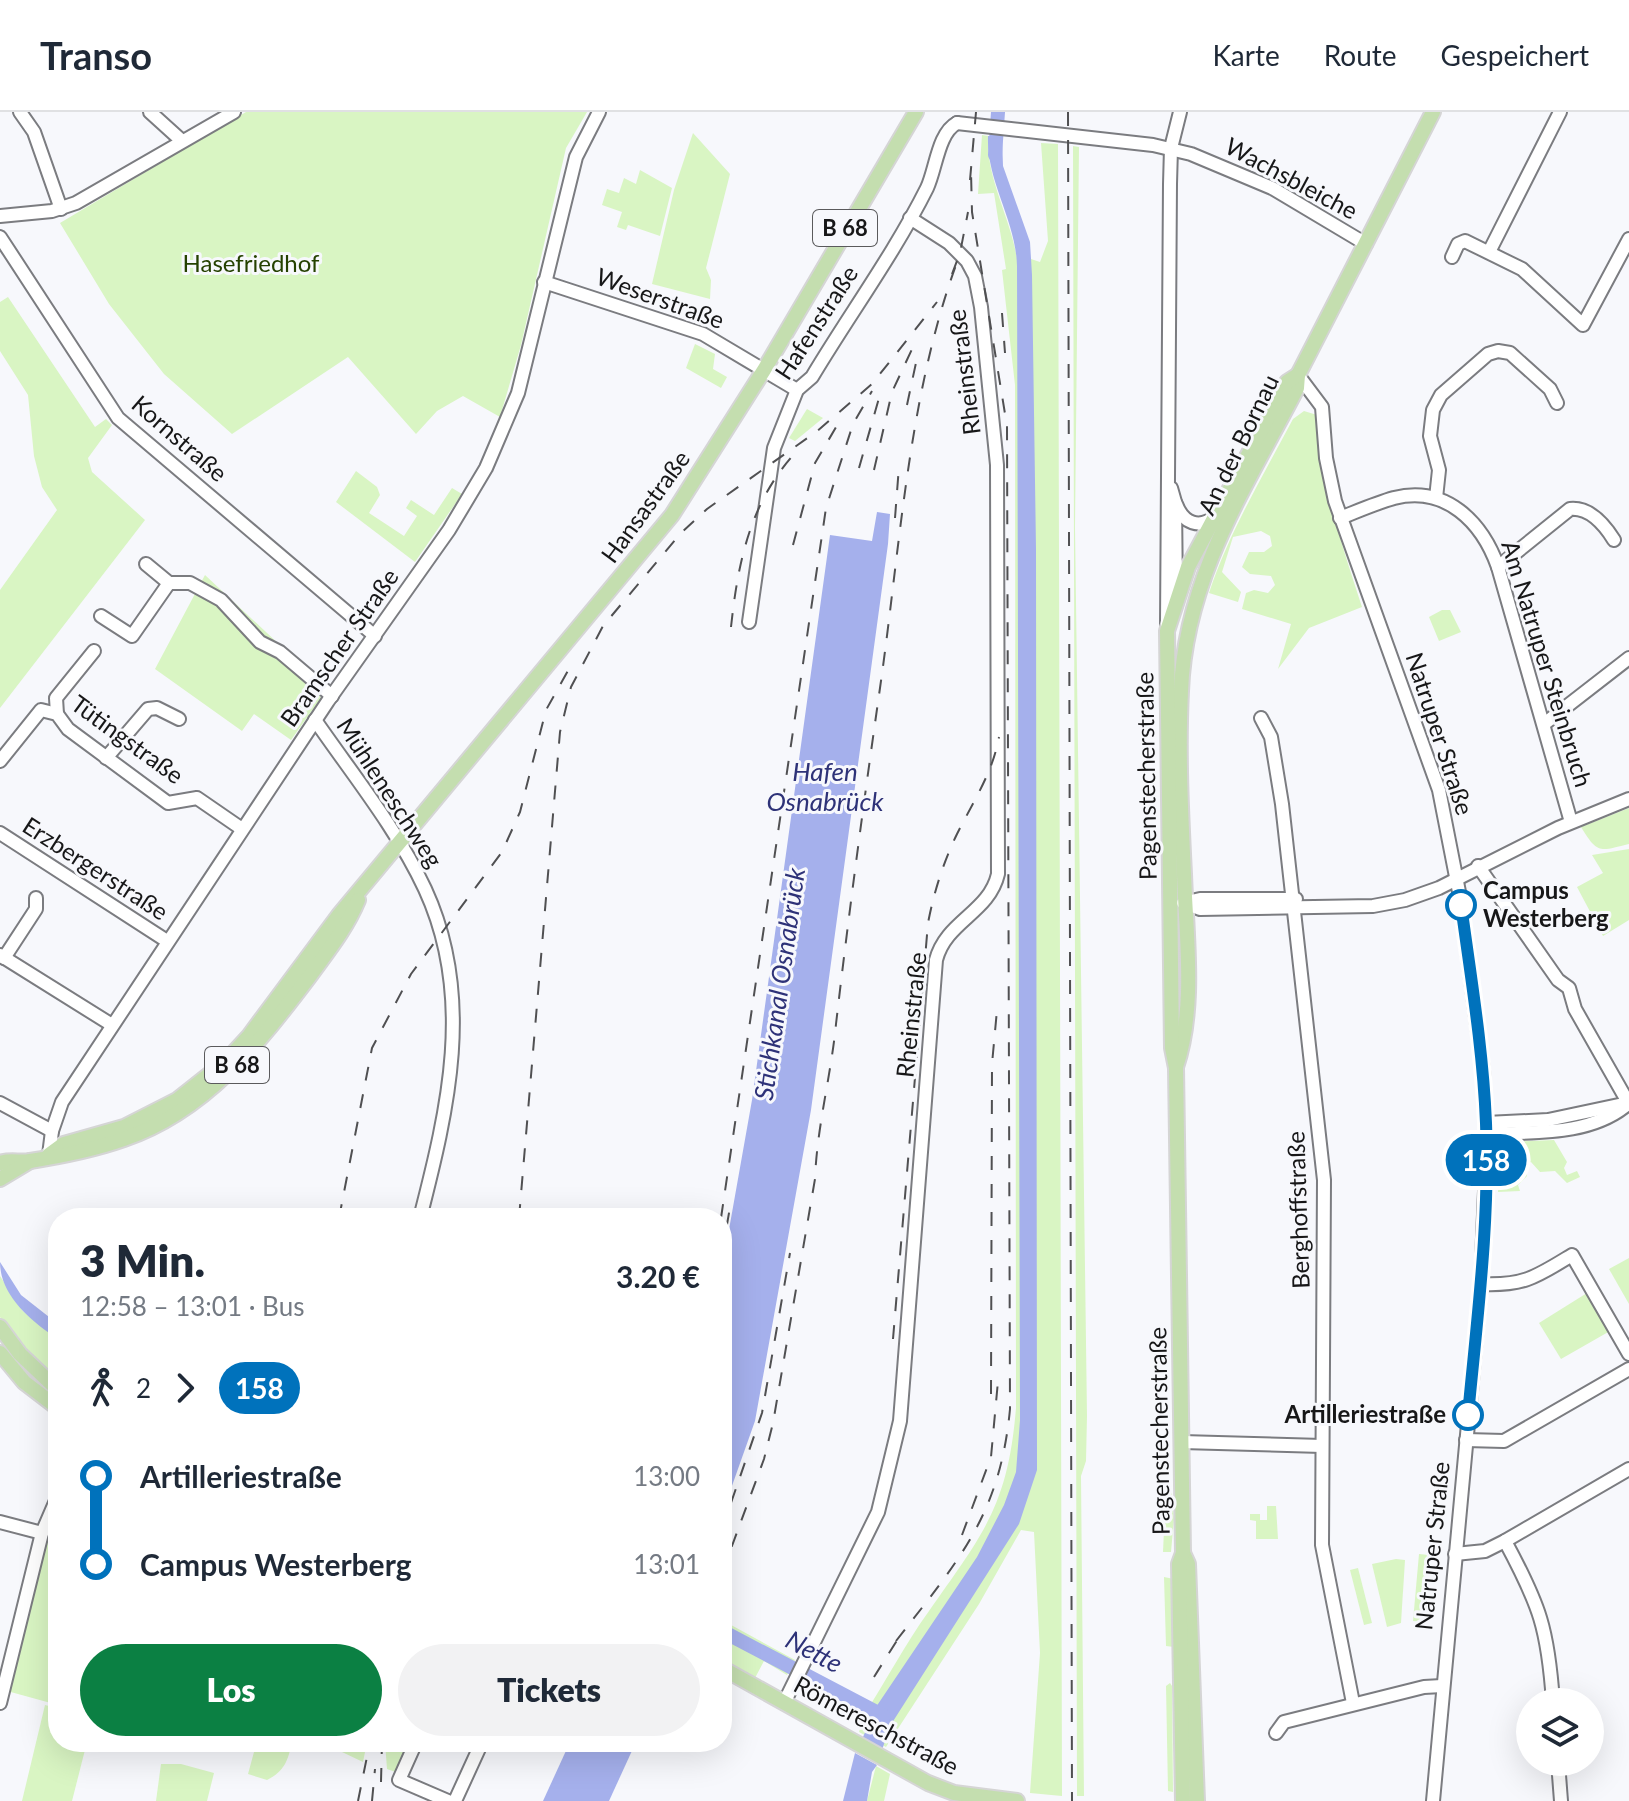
<!DOCTYPE html>
<html lang="de">
<meta charset="utf-8">
<style>
body{margin:0;font-family:Lato,sans-serif;background:#f2f2f3;color:#1f2937;height:100vh;display:flex;flex-direction:column;font-size:30px;white-space:nowrap}
*{box-sizing:border-box;margin:0}
p{font-size:26px;color:#747a83}
.icon{flex:none;width:44px;height:44px;fill:none;stroke:currentColor;stroke-width:2;stroke-linecap:round;stroke-linejoin:round}
.map{position:relative;flex:1;overflow:hidden}
.sheet{position:absolute;left:48px;top:1096px;width:684px;height:544px;display:flex;flex-direction:column;background:#fff;border-radius:32px;box-shadow:0 8px 32px #0002}
.sheet>*{flex:none}
.badge{padding:0 16px;border-radius:26px;font-size:28px;line-height:52px}
.tools{position:absolute;left:1516px;top:1576px;display:grid;gap:16px}
.tools a{display:grid;place-items:center;width:88px;height:88px;border-radius:50%;background:#fff;box-shadow:0 8px 32px #0002;font-size:40px}
.map>.badge{position:absolute;translate:-50% -50%;box-shadow:0 0 0 4px #fff}
.legs{display:flex;align-items:center;gap:12px;height:88px;padding:0 32px;font-size:26px}
.legs p{margin-inline-start:auto}
.head{display:flex;align-items:center;justify-content:space-between;height:136px;padding:0 32px}
h1{font-size:44px;font-weight:800;line-height:60px}
.button{display:flex;gap:16px;margin-top:auto;padding:16px 32px}
.button a{flex:1;height:92px;border-radius:48px;background:#0b8043;color:#fff;font-size:32px;font-weight:800;line-height:92px;text-align:center}
.button a+a{background:#f2f2f3;color:#1f2937}
ul{padding:0 32px;list-style:none}
li{display:flex;align-items:center;gap:28px;height:88px;font-size:30px}
li i{display:grid;place-items:center;width:12px;height:100%;margin:0 10px;background:currentColor}
li i::after{content:'';width:20px;height:20px;margin:-10px;border:6px solid;border-radius:50%;background:#fff}
li p{margin-inline-start:auto}
li:first-child i{background:linear-gradient(#0000 50%,currentColor 0)}
li:last-child i{background:linear-gradient(currentColor 50%,#0000 0)}
header{display:flex;align-items:center;gap:48px;box-sizing:border-box;height:112px;padding:0 40px;background:#fff;border-bottom:2px solid #e0e1e3}
header strong{font-size:38px}
nav{display:flex;gap:44px;margin-inline-start:auto;font-size:28px}
.map>svg:first-child{display:block}
.green{fill:#d9f5c3}
.water{fill:#a5b0ec}
.lines{fill:none;stroke-linecap:round;stroke-linejoin:round}
.river{stroke:#a5b0ec;stroke-width:14}
.minor-casing{stroke:#7b7c80;stroke-width:16}
.major-casing{stroke:#d5d5d5;stroke-width:18}
.minor{stroke:#fff;stroke-width:12}
.major{stroke:#c4deaf;stroke-width:14}
.rail{stroke:#505052;stroke-width:2;stroke-dasharray:14 14;stroke-linecap:butt}
.line-1-casing{stroke:#fff;stroke-width:18}
.line-1{stroke:#0072bc;stroke-width:12}
.stop-1-dot{fill:#fff;stroke:#0072bc;stroke-width:4}
.labels{text-anchor:middle;stroke-width:6;stroke-linejoin:round;paint-order:stroke}
.shield{fill:#f7f8fc;stroke:#5a5a5c;stroke-width:2}
.shield-label{font-size:22px;font-weight:bold;fill:#171718}
.street-label{font-size:24px;fill:#171718;stroke:#f7f8fc}
.park-label{font-size:24px;fill:#254100;stroke:#f7f8fc}
.stop-label{font-size:24px;font-weight:bold;fill:#171718;stroke:#f7f8fc;text-anchor:start}
.water-label{font-size:26px;font-style:italic;fill:#2e3278;stroke:#f7f8fc}
</style>
<header>
<strong>Transo</strong>
<nav><a>Karte</a><a>Route</a><a>Gespeichert</a></nav>
</header>
<div class="map">
<svg width="1629" height="1689" viewBox="0 0 1629 1689">
<rect width="100%" height="100%" fill="#f7f8fc"/>
<g class="green">
<path d="M246,0H587L566,36L521,233L500,305L463,284L437,299L416,322L348,245L232,322L164,262L109,192L60,111Z"/>
<path d="M693,21L730,62L706,156L711,168L710,187L652,172L674,78Z"/>
<path d="M982,23L988,24C986,69 1013,109 1018,154L1031,147L1040,150L1048,129L1041,31L1058,32L1062,1684L1030,1681L1040,1541L1034,1420L1021,1418L979,1492L886,1635L859,1620L864,1603C886,1569 905,1532 929,1499C983,1422 1008,1394 1016,1296L1015,273L1002,158L1006,157L994,81L978,82Z"/>
<path d="M1073,34L1079,35L1075,415L1087,1304L1086,1349L1081,1364L1084,1684H1077Z"/>
<path d="M640,58L672,76L660,124L628,113L626,118L617,115L622,100L602,93L607,77L619,81L624,66L636,72Z"/>
<path d="M8,185L95,315L106,307L112,313L88,346L92,360L145,408L0,596V478L57,398L42,375L34,344L28,283L0,239V190Z"/>
<path d="M695,232L715,242L713,257L727,265L721,276L686,256Z"/>
<path d="M807,297L823,306L795,329L789,326Z"/>
<path d="M1304,299L1317,303C1321,371 1341,431 1362,495L1309,516L1278,557L1291,512L1242,497L1246,481L1254,478L1268,481L1275,473L1271,464L1250,462L1242,455L1249,440H1264L1272,434L1270,424L1261,419L1233,425L1222,460L1241,480L1238,490L1209,481C1229,420 1263,364 1293,307Z"/>
<path d="M356,359L377,375L380,383L369,401L404,424L417,404L406,396L411,388L434,403L452,376L462,382L415,450L336,390Z"/>
<path d="M205,463L283,536L326,570L319,582L321,586L291,628L254,602L242,619L155,557Z"/>
<path d="M1442,498H1450L1461,520L1439,529L1429,505Z"/>
<path d="M1629,696V732C1600,739 1598,743 1581,715Z"/>
<path d="M1629,737V808L1603,824L1577,775L1603,761L1592,743Z"/>
<path d="M1554,1028L1567,1050L1564,1056L1567,1063L1577,1059L1580,1065L1567,1071L1555,1059L1540,1060L1531,1050L1527,1052V1064L1518,1073L1520,1079L1498,1080L1503,1030Z"/>
<path d="M1629,1146V1192L1609,1157Z"/>
<path d="M0,1164L23,1199L58,1227V1271L10,1222L0,1205Z"/>
<path d="M1587,1181L1610,1219L1561,1247L1539,1211Z"/>
<path d="M1166,1373H1171L1174,1407L1171,1440H1163Z"/>
<path d="M1267,1394H1276L1278,1427H1256V1409L1250,1408V1402H1260V1408H1267Z"/>
<path d="M46,1426L58,1429V1630H87L72,1689H22L45,1593L57,1596L58,1593L7,1579Z"/>
<path d="M1419,1442L1429,1443L1423,1510L1413,1509Z"/>
<path d="M1396,1447L1405,1448L1401,1511L1387,1515L1372,1452Z"/>
<path d="M1358,1456L1372,1511L1364,1513L1350,1458Z"/>
<path d="M1164,1465L1174,1467V1535L1166,1534Z"/>
<path d="M722,1508L795,1548L787,1563L764,1549L755,1566L722,1548Z"/>
<path d="M1170,1571L1172,1574L1173,1680L1168,1679L1166,1574Z"/>
<path d="M222,1630H292C288,1648 285,1659 267,1668L248,1662L254,1640Z"/>
<path d="M321,1630H367L363,1650Z"/>
<path d="M385,1630H395L408,1639L398,1661L387,1657Z"/>
<path d="M161,1652H181L214,1661L207,1689H156Z"/>
<path d="M876,1654L890,1662L884,1689H867Z"/>
</g>
<g class="water">
<path d="M988,24L1002,25L1003,54L1030,130L1032,163L1036,437L1037,1358L1019,1412L890,1614L880,1644L860,1632L876,1595L977,1445L1004,1393L1016,1360L1020,1308L1017,154C1016,108 986,69 988,24Z"/>
<path d="M877,400L890,402L888,432L811,998L755,1309L722,1402V1157L752,988L830,423L872,429Z"/>
<path d="M0,1150L21,1183L58,1212V1248L52,1223C28,1206 0,1182 0,1150Z"/>
<path d="M570,1630H636L609,1689H543Z"/>
<path d="M855,1641L877,1653L872,1660L867,1689H843Z"/>
</g>
<g class="lines">
<g class="river">
<path d="M995,43L998,0"/>
<path d="M722,1519L884,1604"/>
</g>
<g class="minor-casing">
<g id="minor">
<path d="M20,0L34,20L61,97"/>
<path d="M150,0L182,29"/>
<path d="M957,11L1153,33L1191,42L1272,76L1366,132"/>
<path d="M0,104L52,99L76,91L234,0"/>
<path d="M0,125L118,306L375,524"/>
<path d="M1489,140L1560,0"/>
<path d="M1452,145L1458,132L1465,129L1522,157L1583,213L1629,127"/>
<path d="M544,170L703,222L797,278"/>
<path d="M1298,263L1322,295L1326,346L1335,389L1439,678L1460,785L1483,958L1487,1033L1481,1172L1433,1689"/>
<path d="M1171,376L1175,390L1176,484"/>
<path d="M1436,386L1439,358L1430,324L1433,298L1441,283L1488,242L1498,239L1510,241L1550,277L1557,291"/>
<path d="M1176,392C1183,411 1199,418 1216,404"/>
<path d="M1340,406C1358,399 1376,391 1394,386C1446,373 1482,410 1498,455L1571,710"/>
<path d="M146,452L169,471"/>
<path d="M1498,455L1570,397C1590,395 1604,412 1614,428"/>
<path d="M101,504L132,524L169,471H190L221,488L260,530L280,540L332,584"/>
<path d="M749,510L774,336L797,278L812,265C849,203 894,142 927,76C936,57 938,21 957,11"/>
<path d="M1167,512L1170,72L1171,36L1180,0"/>
<path d="M57,602L56,586L94,539"/>
<path d="M1261,606L1271,625L1282,692L1324,1068L1322,1433L1353,1591"/>
<path d="M315,608C353,663 397,717 425,777C475,885 448,997 420,1106"/>
<path d="M1544,612L1629,546"/>
<path d="M106,646L148,597L157,596L179,607"/>
<path d="M0,649L41,598L57,602L68,617L168,691L197,686L242,717"/>
<path d="M0,721L167,829"/>
<path d="M1478,754L1558,868L1569,876L1575,897L1629,992"/>
<path d="M1183,791L1200,787H1296"/>
<path d="M1185,791L1200,797L1373,794L1405,788L1439,776L1558,716L1629,687"/>
<path d="M0,843L112,913"/>
<path d="M4,846L36,797V786"/>
<path d="M0,991L52,1019"/>
<path d="M1486,1011L1548,1008L1628,991"/>
<path d="M1486,1022C1534,1020 1592,1024 1629,991"/>
<path d="M49,1043L52,1019L62,990L328,589L449,418L486,356L518,281L576,45L599,0"/>
<path d="M1481,1172C1524,1174 1536,1165 1572,1143L1629,1242"/>
<path d="M1466,1328L1504,1329L1629,1257"/>
<path d="M1182,1330L1322,1334"/>
<path d="M0,1410L42,1421"/>
<path d="M1505,1429C1540,1494 1548,1517 1553,1590"/>
<path d="M1455,1442L1485,1439L1505,1429L1629,1357"/>
<path d="M0,1591L42,1421L58,1384"/>
<path d="M784,1591L878,1400L900,1309L936,848C946,809 989,801 998,762L997,353L981,195L975,164L967,149L949,131L910,106"/>
<path d="M1276,1621L1284,1610L1424,1575L1442,1574"/>
<path d="M416,1630L399,1668L448,1689"/>
<path d="M1558,1650L1561,1689"/>
<path d="M455,1689L482,1630"/>
</g>
</g>
<g class="major-casing">
<g id="major">
<path d="M1176,955C1196,896 1186,824 1184,762C1181,702 1178,640 1181,579C1185,466 1246,374 1297,276L1298,263L1433,0"/>
<path d="M49,1043L64,1032L124,1015L177,988L225,950L249,924L339,803L672,403L764,258L916,0"/>
<path d="M0,1051C10,1047 20,1051 30,1049C62,1044 93,1038 124,1027C206,999 259,931 309,865C327,840 346,817 358,788"/>
<path d="M0,1067L30,1049"/>
<path d="M0,1215L20,1242L58,1278"/>
<path d="M0,1241L24,1270L58,1296"/>
<path d="M1183,1441L1188,1452L1197,1689"/>
<path d="M722,1556L928,1671L954,1681L1017,1689"/>
<path d="M1183,1689L1179,1452L1183,1441L1176,956L1172,936L1167,519L1188,455L1287,270L1298,263"/>
</g>
</g>
<use href="#minor" class="minor"/>
<use href="#major" class="major"/>
<g class="rail">
<path d="M1068,0L1072,1689"/>
<path d="M970,68L976,0"/>
<path d="M952,162L960,141L968,100"/>
<path d="M1002,201L1005,241"/>
<path d="M907,293L917,246"/>
<path d="M859,356L881,279"/>
<path d="M874,358L892,280L913,235"/>
<path d="M895,406L899,354"/>
<path d="M793,433L815,351L842,305"/>
<path d="M731,515C738,450 750,390 796,340"/>
<path d="M339,1106L372,936L411,862L502,740L520,700L546,598L570,555"/>
<path d="M519,1106L560,620L571,575L603,514L681,421L707,397L816,320L872,272L937,190"/>
<path d="M721,1106L826,396L853,312L872,279"/>
<path d="M722,1142L730,1095"/>
<path d="M893,1227L928,811C934,780 943,751 957,722C973,690 993,660 999,625"/>
<path d="M991,1282L992,952L997,898"/>
<path d="M722,1417L762,1301L790,1141"/>
<path d="M962,1423L991,1345L998,1269"/>
<path d="M722,1461L764,1347L773,1311L815,1067C817,1014 831,964 836,912C849,800 864,688 880,576C900,437 908,285 956,153"/>
<path d="M896,1529C959,1448 1000,1403 1010,1297L1007,314L972,100L971,60"/>
<path d="M874,1565L901,1522"/>
<path d="M381,1670L382,1630"/>
<path d="M358,1689L370,1630"/>
<path d="M372,1689L375,1657"/>
</g>
</g>
<g class="lines">
<g class="line-1-casing">
<path id="line-1" d="M1461,793C1471,866 1483,938 1486,1011C1490,1108 1477,1207 1468,1303"/>
</g>
<use href="#line-1" class="line-1"/>
</g>
<g class="stop-1-dot">
<circle cx="1461" cy="793" r="14"/>
<circle cx="1468" cy="1303" r="14"/>
</g>
<g class="labels">
<g class="shield">
<rect x="813" y="98" width="64" height="36" rx="6"/>
<rect x="205" y="935" width="64" height="36" rx="6"/>
</g>
<g class="shield-label">
<text x="845" y="124">B 68</text>
<text x="237" y="961">B 68</text>
</g>
<g class="street-label">
<text transform="translate(1291 67) rotate(28)" y="8">Wachsbleiche</text>
<text transform="translate(660 187) rotate(20)" y="8">Weserstraße</text>
<text transform="translate(817 211) rotate(-57)" y="8">Hafenstraße</text>
<text transform="translate(965 260) rotate(-97)" y="8">Rheinstraße</text>
<text transform="translate(179 327) rotate(41)" y="8">Kornstraße</text>
<text transform="translate(1239 333) rotate(-64)" y="8">An der Bornau</text>
<text transform="translate(646 395) rotate(-54)" y="8">Hansastraße</text>
<text transform="translate(340 536) rotate(-55)" y="8">Bramscher Straße</text>
<text transform="translate(1546 552) rotate(73)" y="8">Am Natruper Steinbruch</text>
<text transform="translate(1439 622) rotate(72)" y="8">Natruper Straße</text>
<text transform="translate(127 628) rotate(36)" y="8">Tütingstraße</text>
<text transform="translate(1147 664) rotate(-91)" y="8">Pagenstecherstraße</text>
<text transform="translate(389 681) rotate(57)" y="8">Mühleneschweg</text>
<text transform="translate(95 757) rotate(33)" y="8">Erzbergerstraße</text>
<text transform="translate(912 903) rotate(-84)" y="8">Rheinstraße</text>
<text transform="translate(1299 1098) rotate(-92)" y="8">Berghoffstraße</text>
<text transform="translate(1160 1319) rotate(-91)" y="8">Pagenstecherstraße</text>
<text transform="translate(1433 1434) rotate(-84)" y="8">Natruper Straße</text>
<text transform="translate(876 1614) rotate(28)" y="8">Römereschstraße</text>
</g>
<g class="park-label">
<text x="251" y="160">Hasefriedhof</text>
</g>
<g class="stop-label">
<text x="1483" y="787">Campus<tspan x="1483" dy="28">Westerberg</tspan></text>
<text x="1446" y="1311" text-anchor="end">Artilleriestraße</text>
</g>
<g class="water-label">
<text x="825" y="669">Hafen<tspan x="825" dy="30">Osnabrück</tspan></text>
<text transform="translate(780 872) rotate(-82)" y="9">Stichkanal Osnabrück</text>
<text transform="translate(814 1540) rotate(28)" y="9">Nette</text>
</g>
</g>
</svg>
<div class="tools">
<a><svg class="icon" aria-label="layers" viewBox="0 0 24 24"><path d="M12 4l9 5-9 5-9-5zM3 14l9 5 9-5"/></svg></a>
</div>
<b class="badge" style="left:1486px;top:1048px;background:#0072bc;color:#fff">158</b>
<section class="sheet">
<div class="head"><div><h1>3 Min.</h1><p>12:58 – 13:01 · Bus</p></div><b>3.20 €</b></div>
<div class="legs"><svg class="icon" aria-label="walk" viewBox="0 0 24 24"><circle cx="13" cy="4" r="2"/><path d="M13 8l-2 6 4 7M11 14l-3 7M7 12l3-4h3l4 4"/></svg>2<svg class="icon" aria-label="forward" viewBox="0 0 24 24"><path d="M9 5l7 7-7 7"/></svg><b class="badge" style="background:#0072bc;color:#fff">158</b></div>
<ul>
<li><i style="color:#0072bc"></i><b>Artilleriestraße</b><p>13:00</p></li>
<li><i style="color:#0072bc"></i><b>Campus Westerberg</b><p>13:01</p></li>
</ul>
<div class="button"><a>Los</a><a>Tickets</a></div>
</section>
</div>
